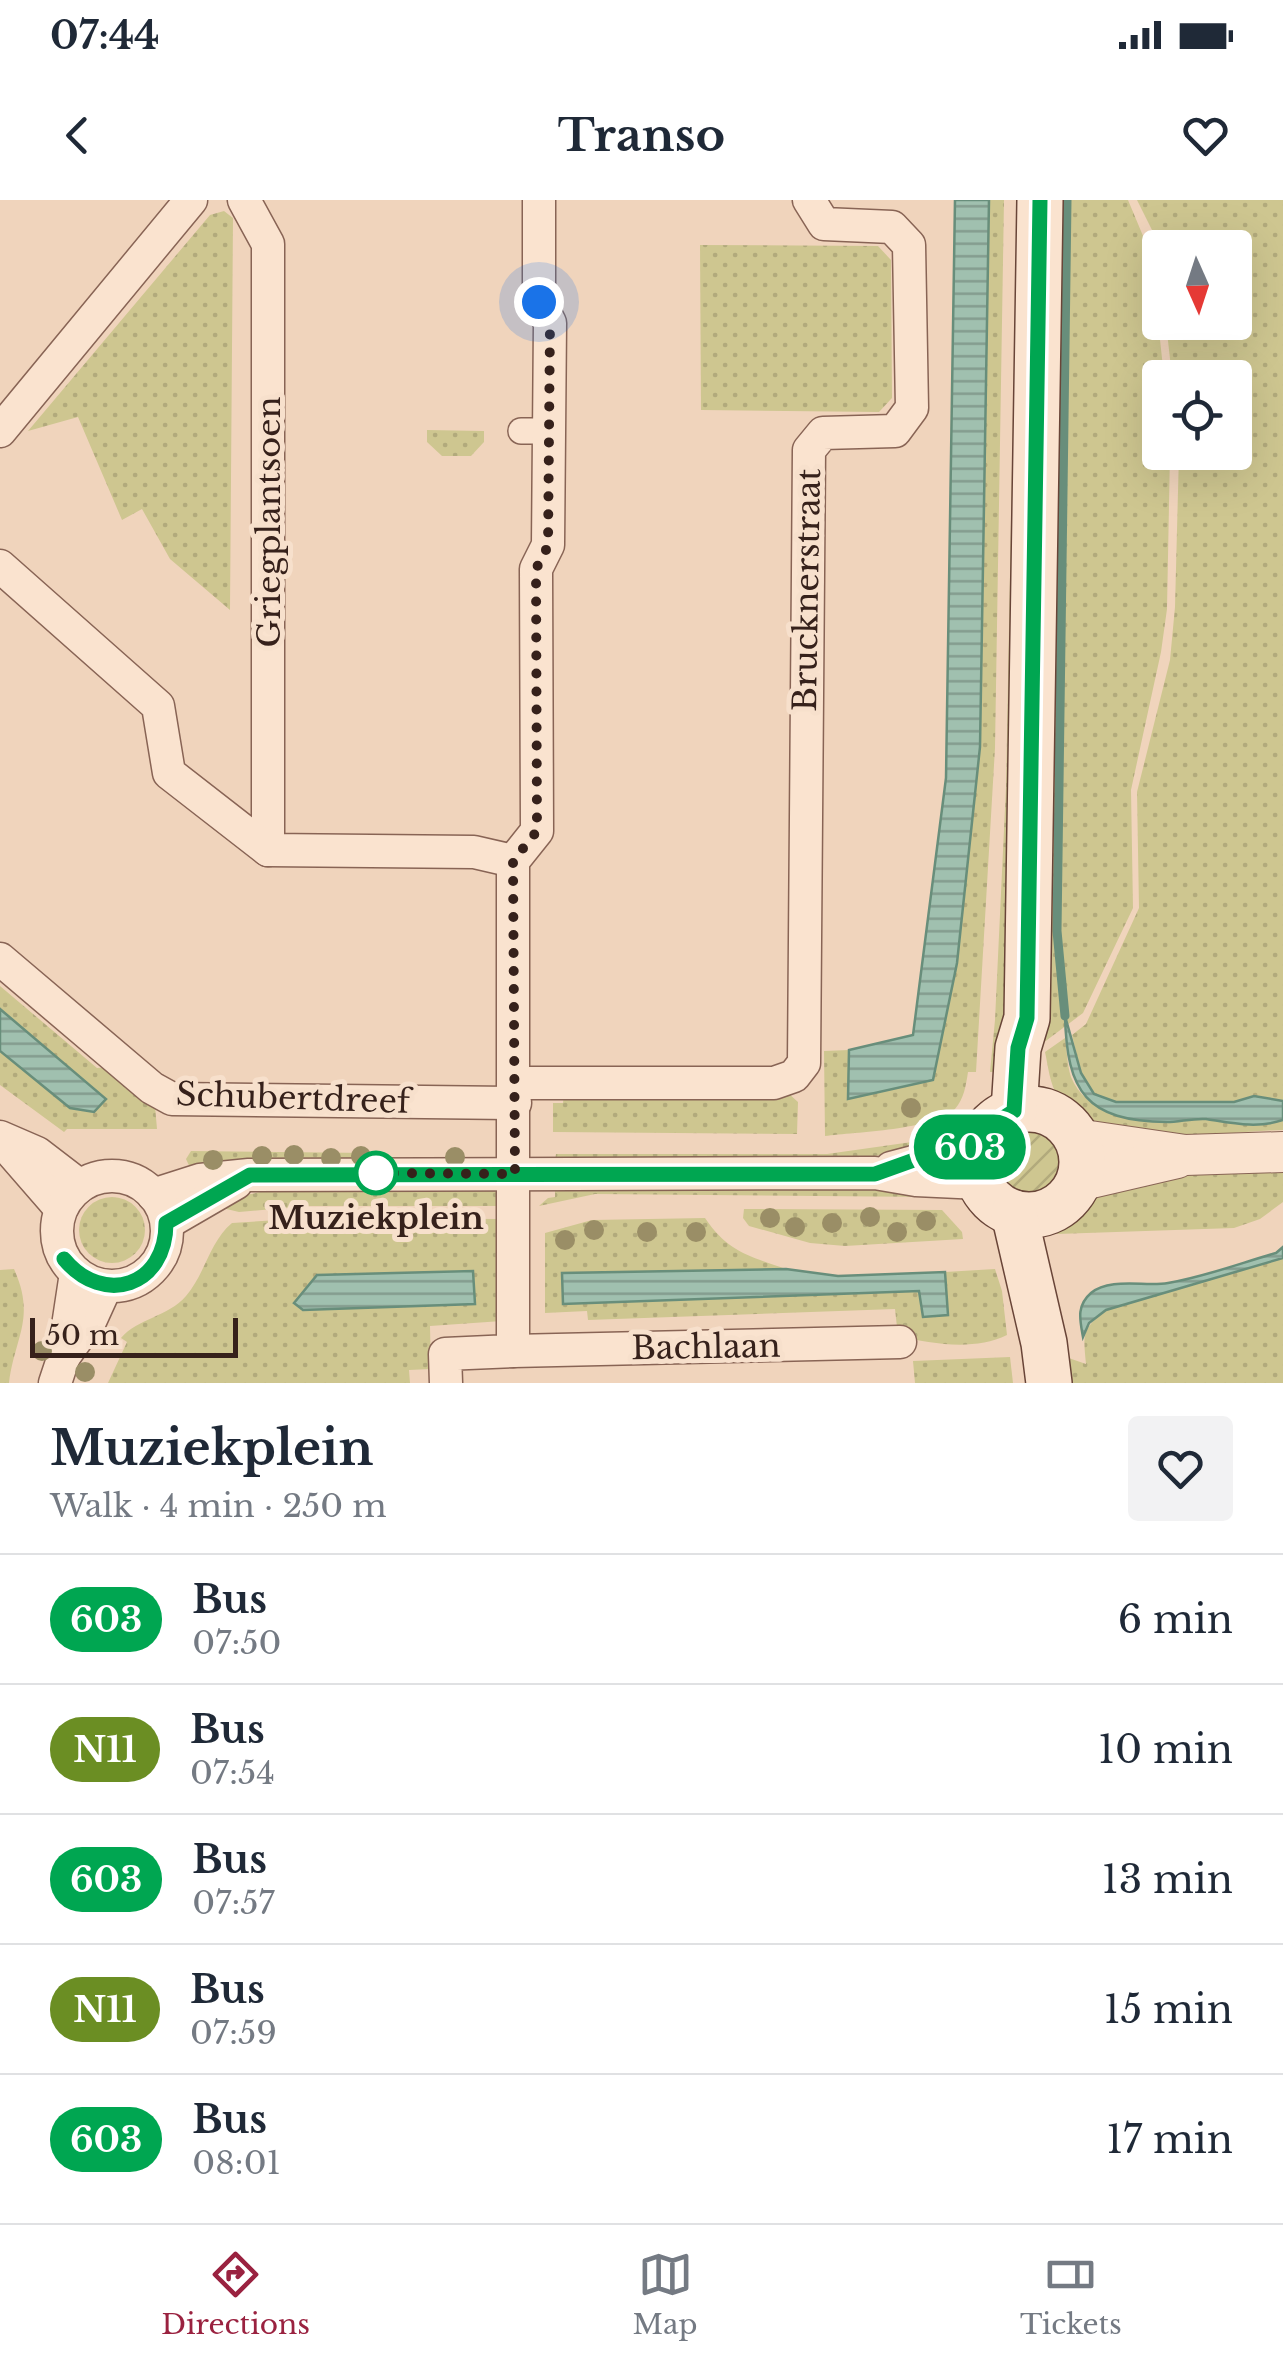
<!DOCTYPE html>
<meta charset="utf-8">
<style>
body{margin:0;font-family:"Libre Baskerville",serif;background:#f2f2f3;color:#1f2937;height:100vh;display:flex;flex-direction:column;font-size:38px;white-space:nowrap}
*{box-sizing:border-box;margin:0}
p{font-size:32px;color:#747a83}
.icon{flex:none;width:55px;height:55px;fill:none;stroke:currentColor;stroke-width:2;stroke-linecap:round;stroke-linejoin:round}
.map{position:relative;height:1183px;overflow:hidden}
.drawer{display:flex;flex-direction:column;background:#fff;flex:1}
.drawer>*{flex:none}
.badge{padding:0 20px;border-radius:32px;font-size:35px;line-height:65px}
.needle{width:65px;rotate:177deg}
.controls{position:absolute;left:1142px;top:30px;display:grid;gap:20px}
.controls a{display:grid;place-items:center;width:110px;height:110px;border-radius:10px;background:#fff;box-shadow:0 10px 40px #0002;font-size:50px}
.scale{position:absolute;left:30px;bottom:25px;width:208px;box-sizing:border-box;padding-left:10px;border:5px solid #36211b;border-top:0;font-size:28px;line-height:35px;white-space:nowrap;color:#36211b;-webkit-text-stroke:8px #f7e0cc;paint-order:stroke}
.you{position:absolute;width:50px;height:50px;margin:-25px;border:8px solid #fff;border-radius:50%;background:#1a73e8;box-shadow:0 0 0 15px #1a73e833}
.map>.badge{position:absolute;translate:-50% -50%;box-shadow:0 0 0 5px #fff}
.round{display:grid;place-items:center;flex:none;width:105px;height:105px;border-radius:10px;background:#f2f2f3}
.summary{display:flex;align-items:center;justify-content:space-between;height:170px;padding:0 50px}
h1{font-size:48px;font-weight:700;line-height:75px}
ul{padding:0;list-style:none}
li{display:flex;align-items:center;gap:30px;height:130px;padding:0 50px;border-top:2px solid #e0e1e3}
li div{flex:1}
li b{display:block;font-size:38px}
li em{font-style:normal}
li .badge{min-width:110px;font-weight:700;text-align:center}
.status{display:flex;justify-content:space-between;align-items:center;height:70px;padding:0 50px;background:#fff;direction:ltr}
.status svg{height:28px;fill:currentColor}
header{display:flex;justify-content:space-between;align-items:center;height:130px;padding:0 50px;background:#fff;font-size:45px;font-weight:700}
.tab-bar{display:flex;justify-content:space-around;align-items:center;height:140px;border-top:2px solid #e0e1e3;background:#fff;font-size:28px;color:#747a83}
.tab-bar a{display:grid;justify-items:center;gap:5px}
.tab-bar .current{color:#9a2240}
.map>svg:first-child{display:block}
.grass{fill:url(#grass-dots)}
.garden{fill:url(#garden-furrows)}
.water{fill:url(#water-rules);stroke:#688e7b;stroke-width:2.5}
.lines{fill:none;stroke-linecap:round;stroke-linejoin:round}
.stream{stroke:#688e7b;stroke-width:9}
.pedestrian-casing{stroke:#886455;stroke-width:28}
.minor-casing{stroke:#886455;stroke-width:35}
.tertiary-casing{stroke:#886455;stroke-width:42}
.secondary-casing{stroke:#694538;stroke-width:48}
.pedestrian{stroke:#fae3cf;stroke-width:25}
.minor{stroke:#fae3cf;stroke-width:32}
.tertiary{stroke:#fae3cf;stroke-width:40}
.secondary{stroke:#fae3cf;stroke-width:45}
.tree{fill:#9a8e66}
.line-casing{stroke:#fff;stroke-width:22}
.line{stroke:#00a651;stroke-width:15}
.walk{stroke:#36211b;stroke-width:10;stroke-dasharray:0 18}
.stop-dot{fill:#fff;stroke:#00a651;stroke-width:5}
.labels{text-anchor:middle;stroke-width:10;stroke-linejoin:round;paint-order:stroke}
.street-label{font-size:32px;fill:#36211b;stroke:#f7e0cc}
.stop-label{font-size:32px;font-weight:bold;fill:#36211b;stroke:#f7e0cc}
</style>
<div class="status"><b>07:44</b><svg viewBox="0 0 49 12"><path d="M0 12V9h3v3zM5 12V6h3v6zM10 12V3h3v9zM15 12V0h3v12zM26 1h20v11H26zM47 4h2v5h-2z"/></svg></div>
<header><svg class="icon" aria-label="back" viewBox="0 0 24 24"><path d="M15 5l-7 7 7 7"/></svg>Transo<svg class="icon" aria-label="heart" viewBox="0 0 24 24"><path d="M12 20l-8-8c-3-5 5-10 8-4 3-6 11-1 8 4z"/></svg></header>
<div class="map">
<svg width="1283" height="1183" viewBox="0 0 1283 1183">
<defs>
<pattern id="grass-dots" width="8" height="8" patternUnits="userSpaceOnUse" patternTransform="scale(2.5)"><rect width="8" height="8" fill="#cec690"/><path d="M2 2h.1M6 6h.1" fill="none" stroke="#b2aa7c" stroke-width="1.8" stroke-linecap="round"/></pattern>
<pattern id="garden-furrows" width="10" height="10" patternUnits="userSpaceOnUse" patternTransform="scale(2.5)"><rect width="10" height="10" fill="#cec690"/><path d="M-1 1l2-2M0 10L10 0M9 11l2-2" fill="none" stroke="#b2aa7c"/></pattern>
<pattern id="water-rules" width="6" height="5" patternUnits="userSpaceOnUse" patternTransform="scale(2.5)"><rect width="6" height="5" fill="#a0c0af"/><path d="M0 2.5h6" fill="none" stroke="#839c8e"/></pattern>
</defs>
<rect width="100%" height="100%" fill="#f0d4bc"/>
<g class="grass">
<path d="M989,0H1004L995,548L976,872H968C966,885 964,899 955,909C934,930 855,932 825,936L824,851L849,850L848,899L933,880L957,763L980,547Z"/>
<path d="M1017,0H1025L1008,871L990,872L995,820L1006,587Z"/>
<path d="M1052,0H1128L1151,55L1164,177L1160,178V252L1170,253L1167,409L1161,452L1131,590L1133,708L1083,813L1043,843L1040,736Z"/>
<path d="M1137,0H1283V901L1254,896L1234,902H1116L1094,894L1081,873L1072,835L1086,824L1139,708L1137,592L1170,460L1175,407L1179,253L1235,252V178L1172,177L1166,123L1235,122V48H1160V63L1152,30Z"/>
<path d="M224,11L233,18L230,410L170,359L142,309L122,320L78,217L28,231L210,15Z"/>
<path d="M700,45L878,46L891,60L892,198L879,212L701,210Z"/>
<path d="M427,230L484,231V242L471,256H442L427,242Z"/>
<path d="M0,786L97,868L111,867L155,906L157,929H67L64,932L0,885V851L70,908L106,899L0,809Z"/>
<path d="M1065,838C1067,850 1067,865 1071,877C1086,914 1131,921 1166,922C1179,922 1193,918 1205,919C1233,922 1256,930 1283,920V930C1216,931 1106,957 1058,896C1050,886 1048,865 1045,852Z"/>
<path d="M788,893L798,902L797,934L553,932V903H563L564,894Z"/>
<path d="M926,940L931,947L830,963L555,961L556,954H827Z"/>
<path d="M191,951L371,953L372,960L193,974L186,959Z"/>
<path d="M1283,970V1002L1260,1019L1234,1028L1057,1034C1084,963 1220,972 1283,970Z"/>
<path d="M289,986H487L497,993L502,1006H306L239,1012L218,1007L246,995Z"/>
<path d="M555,987L933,989L930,997L595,994L539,1006L548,998L555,997Z"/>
<circle cx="112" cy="1030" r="33"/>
<path d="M744,1009L942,1010L962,1032L963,1039L845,1046L810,1043L749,1026L743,1018Z"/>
<path d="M311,1018L502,1019V1121L430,1126L431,1169L409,1170L410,1183H108L127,1142L121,1138C138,1118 168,1117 186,1096C205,1074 210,1041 232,1023Z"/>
<path d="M705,1018C728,1052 749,1056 786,1069L562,1073L563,1103L920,1091V1108L947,1114L945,1072L995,1069L1002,1091L1007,1135C974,1151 933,1144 898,1136L895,1109L588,1120L587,1111L545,1113V1033L592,1020Z"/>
<path d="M1283,1058V1183H1063L1060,1155L1086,1164C1083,1134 1082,1129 1106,1110Z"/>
<path d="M14,1069C36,1118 15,1136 9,1183H0V1070Z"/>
<path d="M1010,1157L1013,1183H915L913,1161Z"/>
</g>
<circle class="garden" cx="1030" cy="962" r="34"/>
<g class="water">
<path d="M955,0H989L980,547L957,763L933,880L848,899L849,850L913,835L946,578Z"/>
<path d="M0,809L106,899L94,912L70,908L0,851Z"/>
<path d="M1065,816L1081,873L1094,894L1116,902H1234L1254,896L1283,901V920C1257,929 1232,923 1206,919C1193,918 1179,922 1167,922C1086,921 1067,892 1065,816Z"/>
<path d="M1283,1047V1058L1106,1110L1089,1123L1083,1137C1080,1120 1076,1106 1091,1093C1110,1077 1146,1087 1168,1083C1204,1077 1241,1063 1276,1053Z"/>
<path d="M786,1069L838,1076L945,1072L948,1115L923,1117L919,1091L563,1104L562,1073Z"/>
<path d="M473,1071L475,1104L303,1110L294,1103L317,1075Z"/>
</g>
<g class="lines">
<path class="stream" d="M1065,816L1057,731L1067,0"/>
<g class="pedestrian-casing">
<path id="pedestrian" d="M521,231H550"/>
</g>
<g class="minor-casing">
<g id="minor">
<path d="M244,0L268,44V650"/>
<path d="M0,231L191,0"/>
<path d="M0,366L158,506L169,573L268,650L474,652L513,661"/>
<path d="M0,759L152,888L172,899L515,903"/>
<path d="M515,883H774L794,876L804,863L809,250L823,233L895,231L912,208L909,45L892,27L824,24L809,0"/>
<path d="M0,937L37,953L80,986"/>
<path d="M8,948L61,1009"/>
<path d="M891,968L978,945"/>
<circle cx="112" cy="1031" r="55"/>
<path d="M153,995L200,980L249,975L875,973L916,980L980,983"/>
<path d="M167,1023L236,983"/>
<path d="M513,1151L900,1142"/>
<path d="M65,1155L91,1119L106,1086"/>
<path d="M55,1183L63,1159L76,1073"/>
<path d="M446,1183L445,1154L513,1151V661L537,631L536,369L548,345L550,123L539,101V0"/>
</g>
</g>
<g class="tertiary-casing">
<g id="tertiary">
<path d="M1076,939L1185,955L1283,952"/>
<path d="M1078,981L1177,958"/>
</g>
</g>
<g class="secondary-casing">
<g id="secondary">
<circle cx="1029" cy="962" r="53"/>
<path d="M1014,911L1018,848L1027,818L1040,0"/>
<path d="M1014,1013L1044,1143L1049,1183"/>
</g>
</g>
<use href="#pedestrian" class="pedestrian"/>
<use href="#minor" class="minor"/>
<use href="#tertiary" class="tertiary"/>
<use href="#secondary" class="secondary"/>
</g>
<g class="tree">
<circle cx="911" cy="908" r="10"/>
<circle cx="294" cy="955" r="10"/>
<circle cx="262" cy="956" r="10"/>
<circle cx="361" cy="956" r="10"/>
<circle cx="455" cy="957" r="10"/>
<circle cx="331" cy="958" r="10"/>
<circle cx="213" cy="960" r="10"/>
<circle cx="870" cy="1017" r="10"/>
<circle cx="770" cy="1018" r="10"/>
<circle cx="926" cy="1021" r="10"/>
<circle cx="832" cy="1023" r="10"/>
<circle cx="795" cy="1027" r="10"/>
<circle cx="594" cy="1030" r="10"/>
<circle cx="647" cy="1032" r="10"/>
<circle cx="696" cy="1032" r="10"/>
<circle cx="897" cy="1032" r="10"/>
<circle cx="565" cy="1040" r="10"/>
<circle cx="42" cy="1151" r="10"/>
<circle cx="85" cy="1172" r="10"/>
</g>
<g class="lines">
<g class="line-casing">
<path id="line" d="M64,1059C104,1107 166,1086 166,1023L250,975L875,974L914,960L978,945L989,927L1014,911L1018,848L1027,818L1040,0"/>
</g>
<use href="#line" class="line"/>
<path class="walk" d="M376,973L515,974L513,661L537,631L536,369L548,346L550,123L539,102"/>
</g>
<circle class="stop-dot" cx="376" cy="973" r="20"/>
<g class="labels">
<g class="street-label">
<text transform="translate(269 322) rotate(-90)" y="11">Griegplantsoen</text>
<text transform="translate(807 390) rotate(-89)" y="11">Brucknerstraat</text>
<text transform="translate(293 898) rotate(2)" y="11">Schubertdreef</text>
<text transform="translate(706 1147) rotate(-1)" y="11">Bachlaan</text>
</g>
<g class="stop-label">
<text x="376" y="1029">Muziekplein</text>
</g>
</g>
</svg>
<div class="controls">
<a><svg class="needle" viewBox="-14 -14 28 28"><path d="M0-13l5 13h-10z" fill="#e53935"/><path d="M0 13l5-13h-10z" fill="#747a83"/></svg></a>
<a><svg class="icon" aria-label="locate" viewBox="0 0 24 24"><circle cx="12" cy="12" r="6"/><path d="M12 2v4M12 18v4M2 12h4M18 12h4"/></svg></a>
</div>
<div class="scale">50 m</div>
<div class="you" style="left:539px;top:102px"></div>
<b class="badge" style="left:970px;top:947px;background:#00a651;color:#fff">603</b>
</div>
<section class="drawer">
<div class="summary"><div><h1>Muziekplein</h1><p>Walk · 4 min · 250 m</p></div><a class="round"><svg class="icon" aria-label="heart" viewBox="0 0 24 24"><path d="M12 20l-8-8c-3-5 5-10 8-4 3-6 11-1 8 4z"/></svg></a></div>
<ul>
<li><span class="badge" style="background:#00a651;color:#fff">603</span><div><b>Bus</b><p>07:50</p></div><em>6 min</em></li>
<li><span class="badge" style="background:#6b8e23;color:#fff">N11</span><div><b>Bus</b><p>07:54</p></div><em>10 min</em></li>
<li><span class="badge" style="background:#00a651;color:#fff">603</span><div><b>Bus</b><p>07:57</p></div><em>13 min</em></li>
<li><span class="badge" style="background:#6b8e23;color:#fff">N11</span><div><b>Bus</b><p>07:59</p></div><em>15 min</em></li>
<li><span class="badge" style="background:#00a651;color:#fff">603</span><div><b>Bus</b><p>08:01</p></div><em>17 min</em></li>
</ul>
</section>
<nav class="tab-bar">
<a class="current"><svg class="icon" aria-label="directions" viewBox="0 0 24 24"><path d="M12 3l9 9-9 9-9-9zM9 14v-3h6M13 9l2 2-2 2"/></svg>Directions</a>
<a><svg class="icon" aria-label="map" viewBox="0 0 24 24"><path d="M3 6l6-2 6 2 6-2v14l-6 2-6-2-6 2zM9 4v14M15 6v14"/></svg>Map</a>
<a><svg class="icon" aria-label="tickets" viewBox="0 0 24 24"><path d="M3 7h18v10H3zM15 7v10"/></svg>Tickets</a>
</nav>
